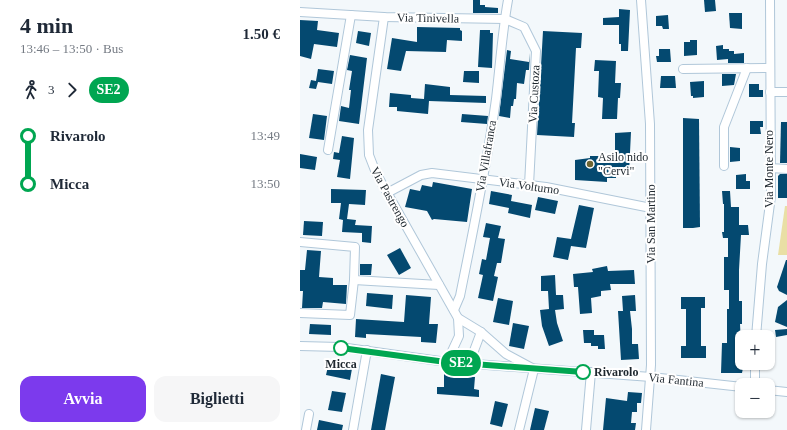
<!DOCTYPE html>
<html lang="it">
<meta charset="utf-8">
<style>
body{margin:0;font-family:Georgia,serif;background:#f6f6f7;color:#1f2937;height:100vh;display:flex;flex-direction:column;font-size:15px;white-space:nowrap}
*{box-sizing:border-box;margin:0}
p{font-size:13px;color:#747a83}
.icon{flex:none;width:22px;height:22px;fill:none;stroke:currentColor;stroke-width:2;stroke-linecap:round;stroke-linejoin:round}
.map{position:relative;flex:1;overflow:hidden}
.sheet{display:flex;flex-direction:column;background:#fff;width:300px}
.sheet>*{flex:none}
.badge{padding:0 8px;border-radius:13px;font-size:14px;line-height:26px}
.buttons{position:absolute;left:435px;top:330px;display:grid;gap:8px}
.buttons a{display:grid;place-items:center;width:40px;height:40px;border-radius:8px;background:#fff;box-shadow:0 1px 3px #0004;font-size:20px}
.map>.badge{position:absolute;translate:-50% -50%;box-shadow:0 0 0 2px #fff}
.legs{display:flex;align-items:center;gap:6px;height:44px;padding:0 20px;font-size:13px}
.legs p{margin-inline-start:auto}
.overview{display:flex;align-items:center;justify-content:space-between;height:68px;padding:0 20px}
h1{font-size:22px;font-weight:600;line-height:30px}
.button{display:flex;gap:8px;margin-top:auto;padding:8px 20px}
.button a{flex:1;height:46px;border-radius:12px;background:#7c3aed;color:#fff;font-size:16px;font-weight:600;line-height:46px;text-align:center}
.button a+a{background:#f6f6f7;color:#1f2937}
ul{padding:0 20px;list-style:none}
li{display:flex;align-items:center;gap:14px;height:48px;font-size:15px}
li i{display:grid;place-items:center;width:6px;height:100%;margin:0 5px;background:currentColor}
li i::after{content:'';width:10px;height:10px;margin:-5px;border:3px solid;border-radius:50%;background:#fff}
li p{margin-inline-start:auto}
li:first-child i{background:linear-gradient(#0000 50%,currentColor 0)}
li:last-child i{background:linear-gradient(currentColor 50%,#0000 0)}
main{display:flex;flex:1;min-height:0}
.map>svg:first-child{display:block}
.green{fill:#e9dfa5}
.building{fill:#044970}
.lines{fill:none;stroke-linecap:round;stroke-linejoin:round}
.minor-casing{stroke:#b0c7d9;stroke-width:10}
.minor{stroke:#fff;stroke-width:8}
.line-1-casing{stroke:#fff;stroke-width:9}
.line-1{stroke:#00a651;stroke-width:6}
.poi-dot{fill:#6e6532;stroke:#fff;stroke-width:1.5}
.stop-1-dot{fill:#fff;stroke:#00a651;stroke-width:2}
.labels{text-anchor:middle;stroke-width:4;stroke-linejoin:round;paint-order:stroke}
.street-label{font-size:12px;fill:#1e272e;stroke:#fff}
.poi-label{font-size:12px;fill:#1e272e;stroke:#fff;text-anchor:start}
.stop-label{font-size:12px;font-weight:bold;fill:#1e272e;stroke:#fff}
</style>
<main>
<section class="sheet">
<div class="overview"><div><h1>4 min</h1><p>13:46 – 13:50 · Bus</p></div><b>1.50 €</b></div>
<div class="legs"><svg class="icon" aria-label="walk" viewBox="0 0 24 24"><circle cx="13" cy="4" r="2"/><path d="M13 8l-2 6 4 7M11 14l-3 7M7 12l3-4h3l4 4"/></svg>3<svg class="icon" aria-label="forward" viewBox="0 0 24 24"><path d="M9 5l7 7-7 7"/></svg><b class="badge" style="background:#00a651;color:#fff">SE2</b></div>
<ul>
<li><i style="color:#00a651"></i><b>Rivarolo</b><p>13:49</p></li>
<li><i style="color:#00a651"></i><b>Micca</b><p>13:50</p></li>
</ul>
<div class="button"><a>Avvia</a><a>Biglietti</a></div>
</section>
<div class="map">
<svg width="487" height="430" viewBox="0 0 487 430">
<rect width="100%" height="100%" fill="#f3f8fb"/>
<path class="green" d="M485,206H487V255H478Z"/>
<g class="building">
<path d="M173,0H180V5H185V7L198,8V13H173Z"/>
<path d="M404,0H415L416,11L405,12Z"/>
<path d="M319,9L330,10L328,51H321V44H319V25H303V18L319,17Z"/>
<path d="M429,13H442V29L430,28Z"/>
<path d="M368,15L369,29H363L362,26H356V16Z"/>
<path d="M0,20L18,21L17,30L39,33L37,47L14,44L11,59L0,56Z"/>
<path d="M117,27L160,28V30L162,31V41L147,40L146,52L106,51L101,71L87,69L92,38L117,42Z"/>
<path d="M180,30H190V33H193L192,68L178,67Z"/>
<path d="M58,31L71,33L69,46L56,43Z"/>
<path d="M243,31L282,33L281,48H276L272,123H275L274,137L237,135Z"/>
<path d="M390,40H397V55L384,56V42H390Z"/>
<path d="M423,45V49H429V51H434V54L444,53V63H428V59L417,60L416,46Z"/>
<path d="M359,49H370L371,62H357L356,56H359Z"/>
<path d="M207,50L211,51L210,59L229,62L230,53L229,70H226L224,84L217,83L216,99H214L213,106H211L210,118L199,116Z"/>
<path d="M50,55L67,58L59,124L39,121L41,106L49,108L51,90H49L52,71L47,70Z"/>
<path d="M295,60L316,61L315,83H321L320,98H318L317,119H302L303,98L298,97L299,71H294Z"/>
<path d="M18,69L34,71L32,84L18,82L16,89L9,88L11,80L16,81Z"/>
<path d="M164,71H179V83L163,82Z"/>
<path d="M422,74H436L434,85L422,86Z"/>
<path d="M361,76H375L376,88H360Z"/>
<path d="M404,81V97L393,98V96H391L390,82Z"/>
<path d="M125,84L150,87V95L186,96V103L129,101L128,114L97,111V107H89L90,93L111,95V98L124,99Z"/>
<path d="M449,84H459V90H463V97H449Z"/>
<path d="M13,114L27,116L24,140L9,138Z"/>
<path d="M162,114L188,116L187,124L161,122Z"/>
<path d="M383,118L399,119L400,227L393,228H383Z"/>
<path d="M450,121H463V127H460L461,134H450Z"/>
<path d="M481,122H487V163H480Z"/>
<path d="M331,132L329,173H316V178H307V182L275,180V160L290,158V156H315V133Z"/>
<path d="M42,136L54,138L50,179L37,177L40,160L33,159L34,152L39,153Z"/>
<path d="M430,147L440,148V161L430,162Z"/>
<path d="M0,154L17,157L15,170L0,168Z"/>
<path d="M446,174V181H450V189H436V175Z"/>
<path d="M480,174H487V198H478V176Z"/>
<path d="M133,182L172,189L167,222L134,219L132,220L127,211L105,207L110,189L120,191L122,185L132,187Z"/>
<path d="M31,189L66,190L65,205L49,204L47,219L56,220L55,225L72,226L71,243L62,242V233L42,232L43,220L39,219L41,203H31Z"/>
<path d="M191,191L212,195L211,201L232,205L230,218L208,213L209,208L189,204Z"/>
<path d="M422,191H430L431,207H439V225H448L449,235H441L439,270V301H442V324H440L442,363H444L442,373H421L422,343H427V309H429V290H424V257H428V238H423L422,232H424V204H423Z"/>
<path d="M238,197L258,201L255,214L235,210Z"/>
<path d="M279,205L294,208L286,248L271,246L268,260L253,257L257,237L271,239Z"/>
<path d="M4,221L23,222L22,236L3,235Z"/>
<path d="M186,223L201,226L198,238L205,239L201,263H197L194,276L198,277L193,301L178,298L183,275L179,274L182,259L186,260L190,238L183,237Z"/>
<path d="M100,248L111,268L99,275L87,255Z"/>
<path d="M7,250L21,251L19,277L33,278V285H47L46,304L23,302L22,308H2L3,291H0V270H5Z"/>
<path d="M486,260H487V295L479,291L477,287Z"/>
<path d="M60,264H72L71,275H60Z"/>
<path d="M307,266L308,271L334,270L335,284H310L311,290L301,291V296L291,298L292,313L280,314L278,287H274L273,274L293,272L292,269Z"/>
<path d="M255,275L256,295H263L264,309L255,310L257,323L263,341L249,346L242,326L240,310L249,309L248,291H241V276Z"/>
<path d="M67,293L93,295L92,309L66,306Z"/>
<path d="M106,295L131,297L129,324H138L136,343L121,342V337L66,334V338L55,337L56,319L104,322Z"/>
<path d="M335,295L336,311H330L332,329V344H338L339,359L321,360L318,311H323L322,296Z"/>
<path d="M381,297H405V308H401V346H406V358H381V346H386V309H381Z"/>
<path d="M198,298L213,301L209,325L193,322Z"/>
<path d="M487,300V327L475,322L478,307Z"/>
<path d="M213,323L229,326L224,349L209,346Z"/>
<path d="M10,324L31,325V335L9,334Z"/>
<path d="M487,329V335L476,337L475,330Z"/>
<path d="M283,330H294V335H304L305,349H298V346H291V343H284Z"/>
<path d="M46,361L53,363L50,380L26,375L29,362L45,365Z"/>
<path d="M81,374L95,377L85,430H71Z"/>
<path d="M144,374L175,377L174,389L179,390V397L137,394V387H144Z"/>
<path d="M32,391L46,393L42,412L28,410Z"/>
<path d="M328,392L342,393L341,403H337V412H332L331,423H336L335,430H303L306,398L327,401Z"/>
<path d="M195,401L208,404L202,427L190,424Z"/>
<path d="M235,408L249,411L244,430H230Z"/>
<path d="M19,420L43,425L42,430H17Z"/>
</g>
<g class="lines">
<g class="minor-casing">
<g id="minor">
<path d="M341,0L350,124L351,365L346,430"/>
<path d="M0,12L84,17L205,19L224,27L236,51L229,185"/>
<path d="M84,17L68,130L69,155L76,173L158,318L159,336L147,362"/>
<path d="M383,69L470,68"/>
<path d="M470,92H487"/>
<path d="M28,150L51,15"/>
<path d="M424,166V127L447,68"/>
<path d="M470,168L487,169"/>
<path d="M87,193L121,175L132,173L246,187L351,208"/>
<path d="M0,242L55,247L54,280L139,285"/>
<path d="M154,310L160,296C173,231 187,165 196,99C200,66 202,33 208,0"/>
<path d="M0,313L50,315L54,280"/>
<path d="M158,318L181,332L206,354L232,368"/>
<path d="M456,337L462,264L471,196L470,0"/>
<path d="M0,346L40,347L147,362L351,377L442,387"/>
<path d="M169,364L181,332"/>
<path d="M455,385V363"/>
<path d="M468,390L487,392"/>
<path d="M6,430L9,414"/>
<path d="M53,430L67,350"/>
<path d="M219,430L234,369"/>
<path d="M286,430L291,372"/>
</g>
</g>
<use href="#minor" class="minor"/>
</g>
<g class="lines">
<g class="line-1-casing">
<path id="line-1" d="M41,348L146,362L283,372"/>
</g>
<use href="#line-1" class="line-1"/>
</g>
<circle class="poi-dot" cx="290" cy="164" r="4"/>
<g class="stop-1-dot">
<circle cx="41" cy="348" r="7"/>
<circle cx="283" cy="372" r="7"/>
</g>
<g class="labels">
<g class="street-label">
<text transform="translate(128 18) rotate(1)" y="4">Via Tinivella</text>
<text transform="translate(234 94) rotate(-87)" y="4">Via Custoza</text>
<text transform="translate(186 156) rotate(-80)" y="4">Via Villafranca</text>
<text transform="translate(469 169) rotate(-90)" y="4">Via Monte Nero</text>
<text transform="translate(229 186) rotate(8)" y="4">Via Volturno</text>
<text transform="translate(90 197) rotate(61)" y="4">Via Pastrengo</text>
<text transform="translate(351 224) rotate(-90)" y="4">Via San Martino</text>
<text transform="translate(376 380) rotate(6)" y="4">Via Fantina</text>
</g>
<g class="poi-label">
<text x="298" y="161">Asilo nido<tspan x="298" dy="14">"Cervi"</tspan></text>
</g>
<g class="stop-label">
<text x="41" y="368">Micca</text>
<text x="294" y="376" text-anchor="start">Rivarolo</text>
</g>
</g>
</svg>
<div class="buttons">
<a>+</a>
<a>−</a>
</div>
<b class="badge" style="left:161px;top:363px;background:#00a651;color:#fff">SE2</b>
</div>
</main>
